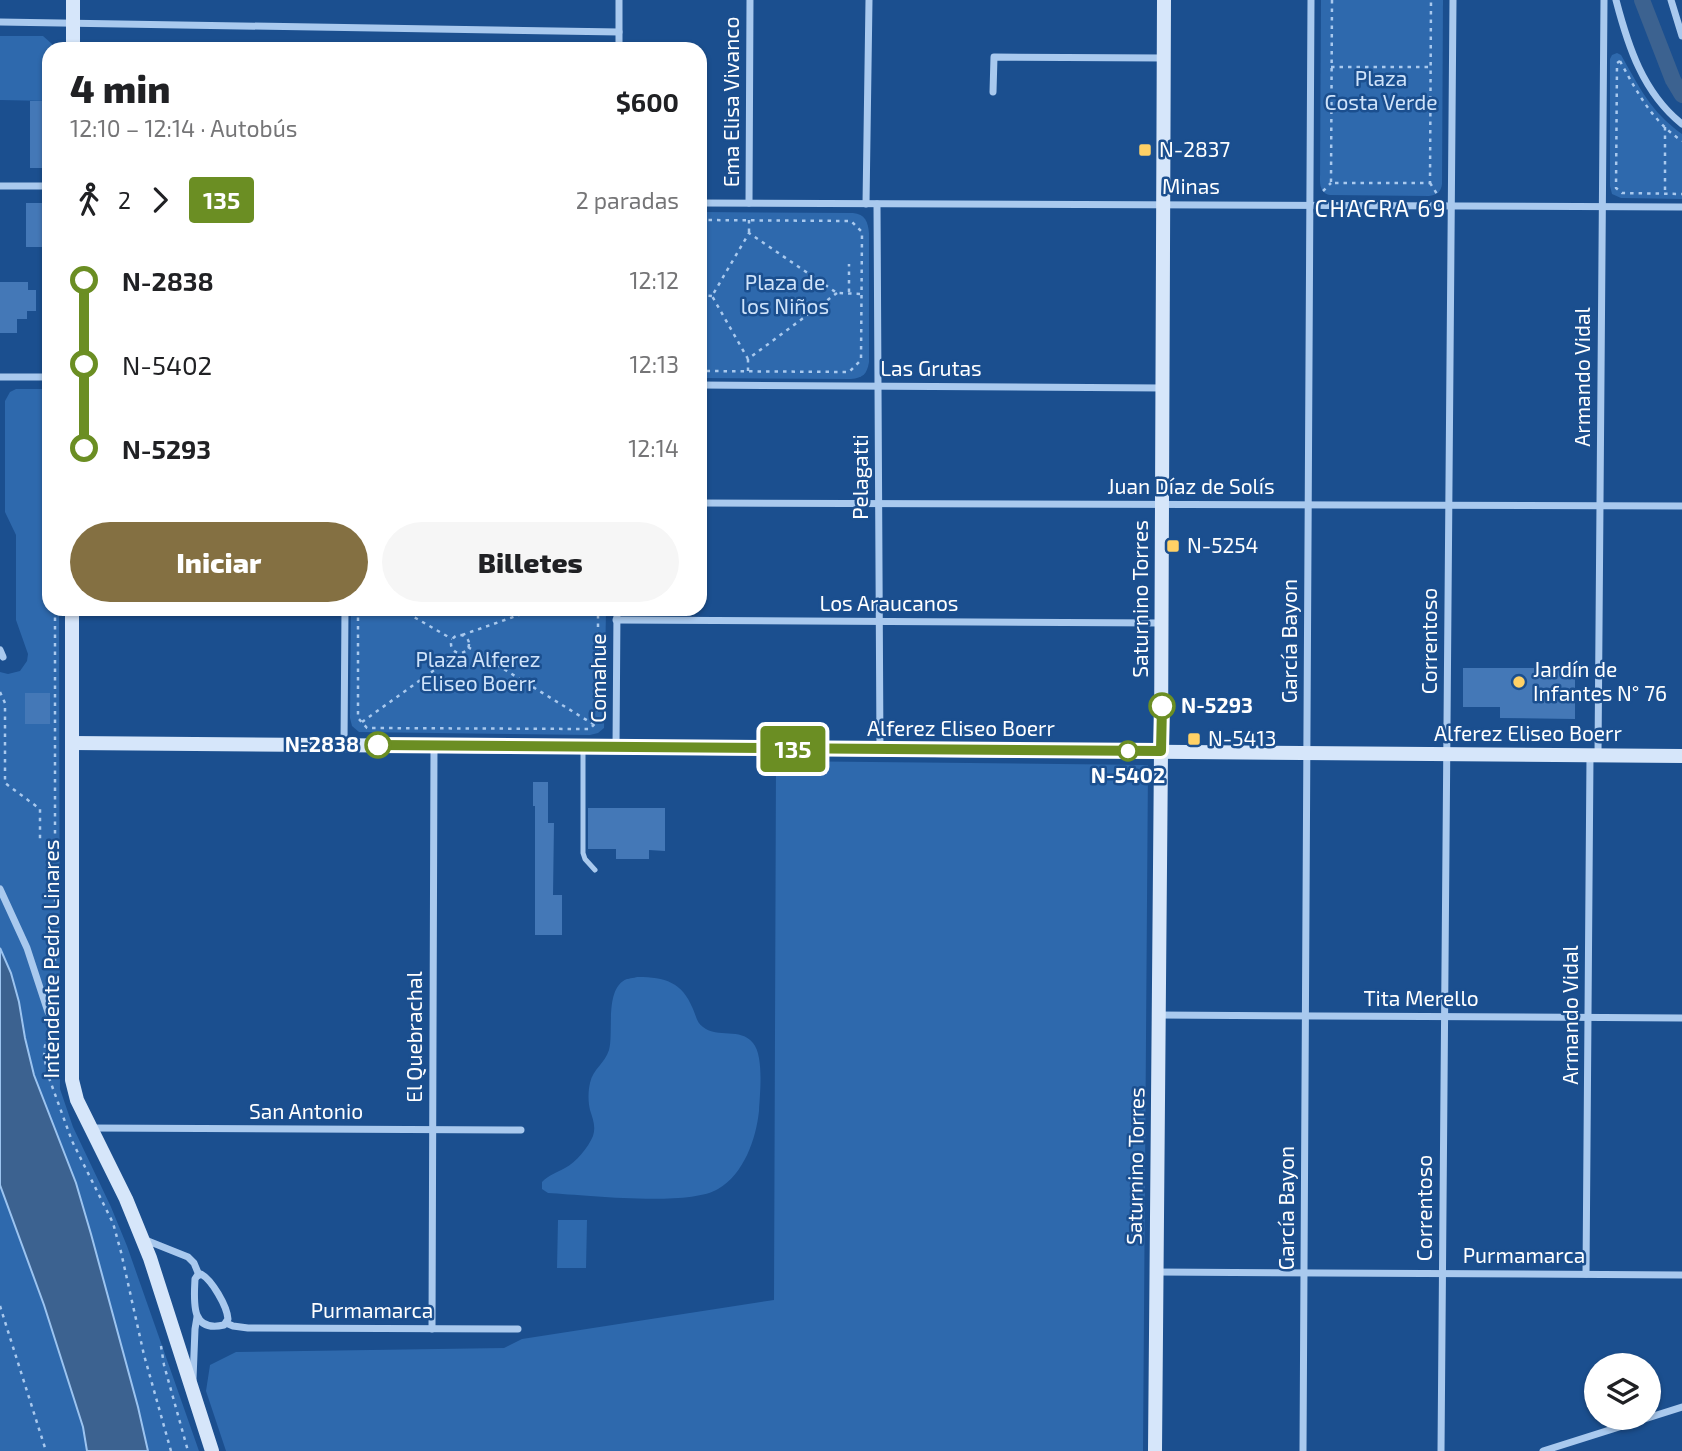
<!DOCTYPE html>
<html lang="es">
<meta charset="utf-8">
<style>
body{margin:0;font-family:"Exo 2",sans-serif;background:#f6f6f6;color:#202124;height:100vh;display:flex;flex-direction:column;font-size:26px;white-space:nowrap}
*{box-sizing:border-box;margin:0}
p{font-size:23px;color:#757577}
.icon{flex:none;width:38px;height:38px;fill:none;stroke:currentColor;stroke-width:2;stroke-linecap:round;stroke-linejoin:round}
.map{position:relative;flex:1;overflow:hidden}
.side{position:absolute;left:42px;top:42px;width:665px;height:574px;display:flex;flex-direction:column;background:#fff;border-radius:21px;box-shadow:0 2px 5px #0004}
.side>*{flex:none}
.badge{padding:0 14px;border-radius:5px;font-size:24px;line-height:46px}
.controls{position:absolute;left:1584px;top:1353px;display:grid;gap:14px}
.controls a{display:grid;place-items:center;width:77px;height:77px;border-radius:50%;background:#fff;box-shadow:0 2px 5px #0004;font-size:35px}
.map>.badge{position:absolute;translate:-50% -50%;box-shadow:0 0 0 4px #fff}
.legs{display:flex;align-items:center;gap:10px;height:77px;padding:0 28px;font-size:23px}
.legs p{margin-inline-start:auto}
.summary{display:flex;align-items:center;justify-content:space-between;height:119px;padding:0 28px}
h1{font-size:38px;font-weight:800;line-height:52px}
.cta{display:flex;gap:14px;margin-top:auto;padding:14px 28px}
.cta a{flex:1;height:80px;border-radius:42px;background:#847042;color:#fff;font-size:28px;font-weight:800;line-height:80px;text-align:center}
.cta a+a{background:#f6f6f6;color:#202124}
ul{padding:0 28px;list-style:none}
li{display:flex;align-items:center;gap:24px;height:84px;font-size:26px}
li i{display:grid;place-items:center;width:10px;height:100%;margin:0 9px;background:currentColor}
li i::after{content:'';width:18px;height:18px;margin:-9px;border:5px solid;border-radius:50%;background:#fff}
li p{margin-inline-start:auto}
li:first-child i{background:linear-gradient(#0000 50%,currentColor 0)}
li:last-child i{background:linear-gradient(currentColor 50%,#0000 0)}
.map>svg:first-child{display:block}
.green{fill:#2e69ad}
.water{fill:#3c6290;stroke:#9cc4f0;stroke-width:2}
.lines{fill:none;stroke-linecap:round;stroke-linejoin:round}
.canal{stroke:#3c6290;stroke-width:16}
.building{fill:#4478b7}
.path{stroke:#a9c9ee;stroke-width:2.5;stroke-dasharray:3.5 5;stroke-linecap:butt}
.lane{stroke:#a9c9ee;stroke-width:5}
.street{stroke:#a9c9ee;stroke-width:7}
.secondary{stroke:#d6e6fa;stroke-width:14}
.line-1-casing{stroke:#fff;stroke-width:16}
.line-1{stroke:#6b8e23;stroke-width:10}
.poi-dot{fill:#ffd166;stroke:#1b4f8f;stroke-width:2.5}
.stop-1-dot{fill:#fff;stroke:#6b8e23;stroke-width:3.5}
.labels{text-anchor:middle;stroke-width:5;stroke-linejoin:round;paint-order:stroke}
.park-label{font-size:21px;fill:#cfe3fa;stroke:#1b4f8f}
.street-label{font-size:21px;fill:#fff;stroke:#1b4f8f}
.poi-label{font-size:21px;fill:#fff;stroke:#1b4f8f;text-anchor:start}
.stop-label{font-size:21px;font-weight:bold;fill:#fff;stroke:#1b4f8f;text-anchor:start}
.neighbourhood-label{font-size:23px;letter-spacing:2px;fill:#fff;stroke:#1b4f8f}
</style>
<div class="map">
<svg width="1682" height="1451" viewBox="0 0 1682 1451">
<rect width="100%" height="100%" fill="#1b4f8f"/>
<g class="green">
<path d="M1321,0H1443L1442,184C1441,192 1437,195 1429,196L1330,195C1323,194 1320,188 1320,181Z"/>
<path d="M0,36H43L52,44V49H49V101L0,100Z"/>
<path d="M1617,53L1621,55C1640,88 1650,111 1682,134V199L1621,198L1612,194L1610,186V59L1612,55Z"/>
<path d="M700,212L853,213C865,214 868,222 869,233V362C867,374 863,378 851,379L700,378Z"/>
<path d="M16,389H49V609H59L60,1089L73,1127L111,1207L127,1246L199,1451H148L138,1407L91,1234L76,1183L34,1075L25,1038L19,1002L11,973L0,948V672L8,674L20,671L27,661L28,654L16,620V535L5,512V401L10,392Z"/>
<path d="M351,609H606L604,728L598,733L590,735L359,732L352,726L350,718Z"/>
<path d="M776,761L1148,765L1143,1451H226L206,1391L210,1365L236,1352L504,1348L522,1339L774,1300Z"/>
<path d="M638,977C665,977 682,982 693,1009C696,1016 697,1023 703,1027C718,1039 740,1027 753,1043C764,1056 760,1093 759,1111C756,1139 744,1174 718,1189C689,1207 585,1195 548,1193L542,1189V1182C549,1175 556,1173 565,1168C576,1162 588,1148 593,1136C596,1127 593,1119 590,1110C588,1102 588,1091 590,1083C593,1069 605,1063 609,1050C614,1032 604,988 627,979C628,979 637,977 638,977Z"/>
<path d="M0,1185L44,1305L83,1427L87,1451H0Z"/>
<path d="M558,1220H587L586,1268H557Z"/>
</g>
<path class="water" d="M0,948L11,973L19,1002L25,1038L34,1075L76,1183L91,1234L138,1407L148,1451H87L83,1427L44,1305L0,1185Z"/>
<g class="lines">
<path class="canal" d="M1642,0L1673,80L1682,95"/>
</g>
<g class="building">
<rect x="30" y="101" width="19" height="67"/>
<path d="M26,203H45L49,208V247H26Z"/>
<path d="M0,282H28V290H36V311H27V319H17V333H0Z"/>
<path d="M1463,668H1575V719L1500,718V707H1463Z"/>
<rect x="25" y="693" width="25" height="31"/>
<path d="M533,782H548V823H554L553,895H562V935H535V806H533Z"/>
<path d="M588,808H665V851L649,850V859H616V849H588Z"/>
</g>
<g class="lines">
<g class="path">
<path d="M1332,0L1331,183H1430L1431,0"/>
<path d="M1620,61L1617,63L1616,188L1622,193L1682,194"/>
<path d="M1620,61C1637,92 1652,121 1682,141"/>
<path d="M1331,67H1429"/>
<path d="M1665,127V193"/>
<path d="M1430,183L1437,194"/>
<path d="M1323,191L1331,183"/>
<path d="M700,220L851,221L862,232L861,360L849,372L700,371"/>
<path d="M749,220V233"/>
<path d="M849,292V264"/>
<path d="M837,293L748,359L712,296L749,233L837,293L861,294"/>
<path d="M700,295L712,296"/>
<path d="M748,359V371"/>
<path d="M55,609V994"/>
<path d="M358,609V718L367,728L590,729L598,720V609"/>
<path d="M400,609L452,639"/>
<circle cx="460" cy="644" r="9"/>
<path d="M462,635L536,609"/>
<path d="M468,647L593,724"/>
<path d="M0,692L5,703V783L40,809V841"/>
<path d="M362,722L458,653"/>
<path d="M50,1028L45,1046L44,1056L48,1075L72,1141L113,1223L121,1252L144,1355L171,1451"/>
<path d="M0,1306L46,1451"/>
<path d="M161,1346L164,1365L188,1451"/>
</g>
<path class="lane" d="M583,748V853L585,859L595,870"/>
<g class="street">
<path d="M1616,0C1628,46 1643,93 1682,124"/>
<path d="M1671,0L1682,36"/>
<path d="M0,22L619,32"/>
<path d="M619,49V0"/>
<path d="M993,92L994,57L1164,58"/>
<path d="M0,186H49"/>
<path d="M700,203L1682,207"/>
<path d="M749,203L750,0"/>
<path d="M866,204L869,0"/>
<path d="M877,204L880,749"/>
<path d="M0,377H49"/>
<path d="M700,385L1162,388"/>
<path d="M700,503L1682,506"/>
<path d="M616,620L1161,623"/>
<path d="M0,650L3,657"/>
<path d="M344,745L345,609"/>
<path d="M616,748L617,609"/>
<path d="M1598,755L1604,0"/>
<path d="M0,889L27,948L48,1012L53,1017"/>
<path d="M1159,1015L1682,1018"/>
<path d="M91,1128L521,1130"/>
<path d="M143,1239L188,1257L194,1263L199,1275"/>
<path d="M1157,1272L1682,1275"/>
<path d="M201,1274C212,1280 227,1306 228,1319L224,1325C190,1333 194,1301 195,1279L197,1276Z"/>
<path d="M1586,1274L1590,756"/>
<path d="M226,1323L233,1326L248,1328L518,1329"/>
<path d="M432,1329L434,746"/>
<path d="M193,1379L195,1329L197,1317"/>
<path d="M1303,1451L1311,0"/>
<path d="M1441,1451L1453,0"/>
<path d="M1543,1451L1682,1407"/>
</g>
<g class="secondary">
<path d="M73,49V0"/>
<path d="M72,609V1080L77,1100L126,1199L150,1258L212,1451"/>
<path d="M72,743L1682,756"/>
<path d="M1155,1451L1161,751L1164,0"/>
</g>
</g>
<g class="lines">
<g class="line-1-casing">
<path id="line-1" d="M378,745L1161,751L1162,706"/>
</g>
<use href="#line-1" class="line-1"/>
</g>
<g class="poi-dot">
<rect x="1138" y="143" width="14" height="14" rx="3.5"/>
<rect x="1166" y="539" width="14" height="14" rx="3.5"/>
<circle cx="1519" cy="682" r="7"/>
<rect x="1187" y="732" width="14" height="14" rx="3.5"/>
</g>
<g class="stop-1-dot">
<circle cx="1162" cy="706" r="12"/>
<circle cx="378" cy="745" r="12"/>
<circle cx="1128" cy="751" r="9"/>
</g>
<g class="labels">
<g class="park-label">
<text x="1381" y="86">Plaza<tspan x="1381" dy="24">Costa Verde</tspan></text>
<text x="785" y="290">Plaza de<tspan x="785" dy="24">los Niños</tspan></text>
<text x="478" y="667">Plaza Alferez<tspan x="478" dy="24">Eliseo Boerr</tspan></text>
</g>
<g class="street-label">
<text transform="translate(732 102) rotate(-90)" y="7">Ema Elisa Vivanco</text>
<text x="1191" y="194">Minas</text>
<text x="931" y="376">Las Grutas</text>
<text transform="translate(1583 377) rotate(-90)" y="7">Armando Vidal</text>
<text transform="translate(861 477) rotate(-90)" y="7">Pelagatti</text>
<text x="1191" y="494">Juan Díaz de Solís</text>
<text transform="translate(1141 599) rotate(-90)" y="7">Saturnino Torres</text>
<text x="889" y="611">Los Araucanos</text>
<text transform="translate(1290 641) rotate(-90)" y="7">García Bayon</text>
<text transform="translate(1430 641) rotate(-90)" y="7">Correntoso</text>
<text transform="translate(599 678) rotate(-90)" y="7">Comahue</text>
<text x="961" y="736">Alferez Eliseo Boerr</text>
<text x="1528" y="741">Alferez Eliseo Boerr</text>
<text transform="translate(52 959) rotate(-90)" y="7">Intendente Pedro Linares</text>
<text x="1421" y="1006">Tita Merello</text>
<text transform="translate(1571 1015) rotate(-90)" y="7">Armando Vidal</text>
<text transform="translate(415 1037) rotate(-90)" y="7">El Quebrachal</text>
<text x="306" y="1119">San Antonio</text>
<text transform="translate(1136 1166) rotate(-89)" y="7">Saturnino Torres</text>
<text transform="translate(1287 1208) rotate(-90)" y="7">García Bayon</text>
<text transform="translate(1425 1208) rotate(-90)" y="7">Correntoso</text>
<text x="1524" y="1263">Purmamarca</text>
<text x="372" y="1318">Purmamarca</text>
</g>
<g class="poi-label">
<text x="1159" y="157">N-2837</text>
<text x="1187" y="553">N-5254</text>
<text x="1533" y="677">Jardín de<tspan x="1533" dy="24">Infantes N° 76</tspan></text>
<text x="1208" y="746">N-5413</text>
</g>
<g class="stop-label">
<text x="1181" y="713">N-5293</text>
<text x="359" y="752" text-anchor="end">N-2838</text>
<text x="1128" y="783" text-anchor="middle">N-5402</text>
</g>
<g class="neighbourhood-label">
<text x="1381" y="217">CHACRA 69</text>
</g>
</g>
</svg>
<div class="controls">
<a><svg class="icon" aria-label="layers" viewBox="0 0 24 24"><path d="M12 4l9 5-9 5-9-5zM3 14l9 5 9-5"/></svg></a>
</div>
<b class="badge" style="left:793px;top:749px;background:#6b8e23;color:#fff">135</b>
<section class="side">
<div class="summary"><div><h1>4 min</h1><p>12:10 – 12:14 · Autobús</p></div><b>$600</b></div>
<div class="legs"><svg class="icon" aria-label="walk" viewBox="0 0 24 24"><circle cx="13" cy="4" r="2"/><path d="M13 8l-2 6 4 7M11 14l-3 7M7 12l3-4h3l4 4"/></svg>2<svg class="icon" aria-label="forward" viewBox="0 0 24 24"><path d="M9 5l7 7-7 7"/></svg><b class="badge" style="background:#6b8e23;color:#fff">135</b><p>2 paradas</p></div>
<ul>
<li><i style="color:#6b8e23"></i><b>N-2838</b><p>12:12</p></li>
<li><i style="color:#6b8e23"></i><span>N-5402</span><p>12:13</p></li>
<li><i style="color:#6b8e23"></i><b>N-5293</b><p>12:14</p></li>
</ul>
<div class="cta"><a>Iniciar</a><a>Billetes</a></div>
</section>
</div>
